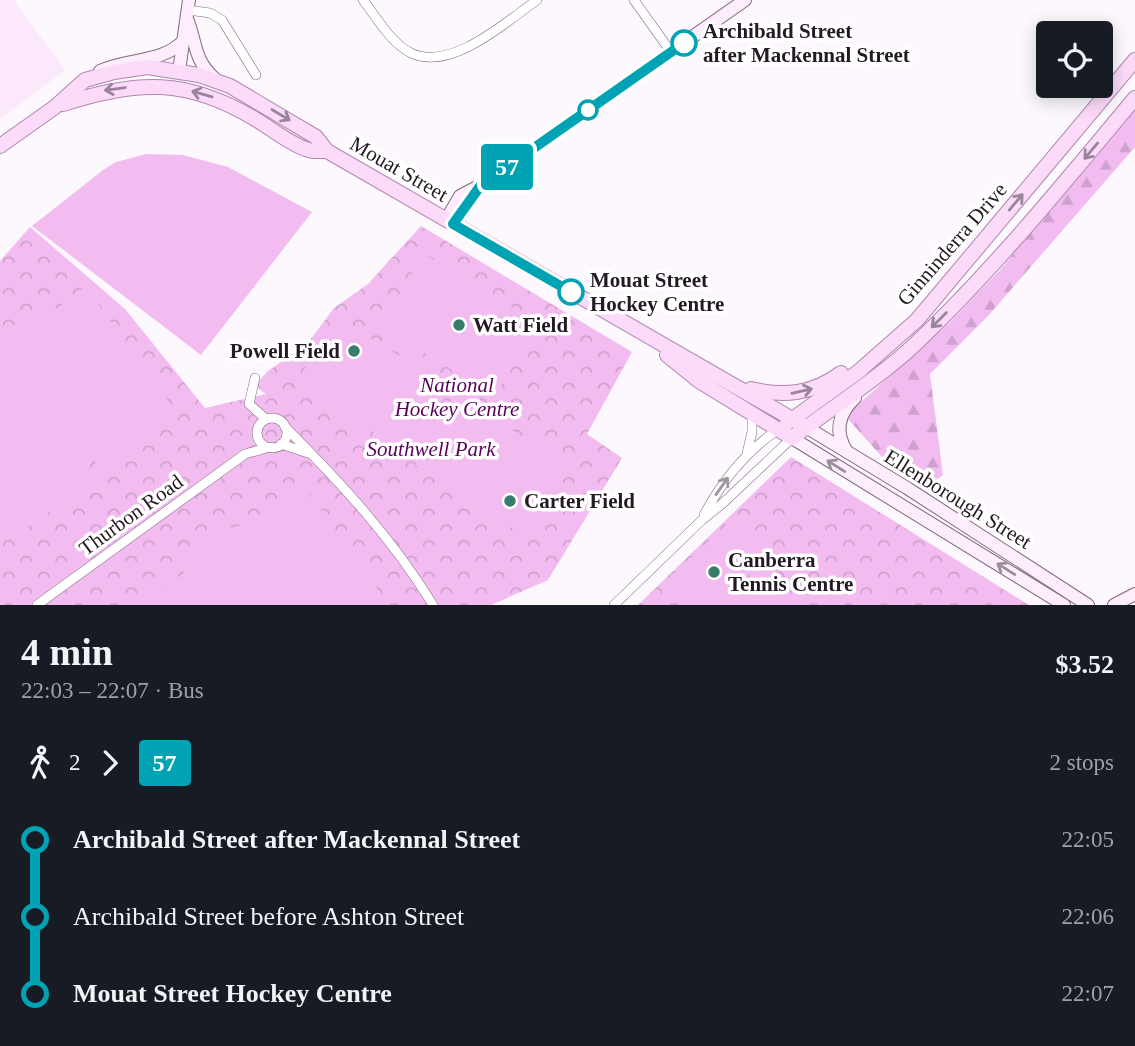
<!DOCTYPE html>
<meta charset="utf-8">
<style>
body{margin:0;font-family:"Times New Roman",serif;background:#20242c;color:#f1f3f6;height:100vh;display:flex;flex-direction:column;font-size:26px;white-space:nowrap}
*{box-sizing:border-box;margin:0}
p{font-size:23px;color:#9ea1a6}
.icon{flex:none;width:38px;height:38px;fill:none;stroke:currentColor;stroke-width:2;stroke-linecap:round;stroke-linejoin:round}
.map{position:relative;height:605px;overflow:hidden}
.side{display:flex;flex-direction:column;background:#171b24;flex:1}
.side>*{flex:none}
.badge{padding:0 14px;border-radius:5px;font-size:24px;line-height:46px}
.controls{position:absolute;left:1036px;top:21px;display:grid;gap:14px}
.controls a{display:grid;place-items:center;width:77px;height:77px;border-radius:7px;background:#171b24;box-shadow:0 4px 18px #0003;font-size:35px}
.map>.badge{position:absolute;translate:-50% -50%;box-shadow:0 0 0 4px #fff}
.legs{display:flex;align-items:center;gap:10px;height:77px;padding:0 21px;font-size:23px}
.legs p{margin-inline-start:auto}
.overview{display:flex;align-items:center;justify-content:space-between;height:119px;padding:0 21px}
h1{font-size:38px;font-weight:700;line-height:52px}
ul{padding:0 21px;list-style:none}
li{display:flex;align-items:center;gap:24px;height:77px;font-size:26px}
li i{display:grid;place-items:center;width:10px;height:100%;margin:0 9px;background:currentColor}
li i::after{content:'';width:18px;height:18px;margin:-9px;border:5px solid;border-radius:50%;background:#171b24}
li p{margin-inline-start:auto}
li:first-child i{background:linear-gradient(#0000 50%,currentColor 0)}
li:last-child i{background:linear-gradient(currentColor 50%,#0000 0)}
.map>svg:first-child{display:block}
.built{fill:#fce8fb}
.forest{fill:url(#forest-firs)}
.park{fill:url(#park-crowns)}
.pitch{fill:#f2bcf0}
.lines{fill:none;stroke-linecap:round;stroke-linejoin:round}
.street-casing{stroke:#80687f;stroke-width:10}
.secondary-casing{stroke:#80687f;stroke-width:14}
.primary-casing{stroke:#ae87ad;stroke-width:16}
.street{stroke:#fff;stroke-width:9}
.secondary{stroke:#fdedfd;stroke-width:12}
.primary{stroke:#fbdafa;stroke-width:14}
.oneway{stroke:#9a849a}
.oneway2{stroke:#9b8e9b}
.oneway3{stroke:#9c989c}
.line-1-casing{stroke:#fff;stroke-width:16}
.line-1{stroke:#00a3b4;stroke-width:10}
.stop-1-dot{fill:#fff;stroke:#00a3b4;stroke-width:3.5}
.poi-dot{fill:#397b6d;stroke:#fff;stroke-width:2.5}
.labels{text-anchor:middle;stroke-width:7;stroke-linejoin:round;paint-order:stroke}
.stop-label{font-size:21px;font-weight:bold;fill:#241a24;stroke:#fff;text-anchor:start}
.street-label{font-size:21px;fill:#241a24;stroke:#fff}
.poi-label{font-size:21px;font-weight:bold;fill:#241a24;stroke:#fff;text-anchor:start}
.park-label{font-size:21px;font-style:italic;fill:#59015c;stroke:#fff}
</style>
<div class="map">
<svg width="1135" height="605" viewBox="0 0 1135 605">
<defs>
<pattern id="forest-firs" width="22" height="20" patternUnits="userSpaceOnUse" patternTransform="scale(1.75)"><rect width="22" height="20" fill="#f2bcf0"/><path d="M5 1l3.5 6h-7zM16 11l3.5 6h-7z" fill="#cfa1ce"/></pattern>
<pattern id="park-crowns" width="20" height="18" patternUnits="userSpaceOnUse" patternTransform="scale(1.75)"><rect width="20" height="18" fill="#f2bcf0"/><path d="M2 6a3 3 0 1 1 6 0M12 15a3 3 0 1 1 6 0" fill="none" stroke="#cfa1ce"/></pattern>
</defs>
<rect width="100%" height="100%" fill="#fdf8fd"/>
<path class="built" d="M0,0H14L65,70L0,119Z"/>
<path class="forest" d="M1135,108V147L988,316L930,374L943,475L928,486L882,457L848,419L852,410L949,323L1000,270Z"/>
<g class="park">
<path d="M421,226L632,352L587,434L622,458L548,580L491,605H0V261L30,227L125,309L205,408L266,394L259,389L257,383L268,371L307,344L334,308L368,284Z"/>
<path d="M791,457L1029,605H638Z"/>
</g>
<g class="pitch">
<path d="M146,154L183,155L228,167L312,212L201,355L32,226L103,170L116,162Z"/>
<path d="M424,254L539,324L495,396L380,326Z"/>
<path d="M86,287L180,417L103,472L93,459L79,470L89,483L13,538L0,520V332L17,324L40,320Z"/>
<path d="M335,317L451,387L409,453L295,386Z"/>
<path d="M456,397L571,465L526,537L415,465Z"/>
<path d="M303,485L389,605H139L183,574L197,550L214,536L233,527L248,524Z"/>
<path d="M730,521L765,559L717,605H681L662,585Z"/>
<path d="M771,573L802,605H737Z"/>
</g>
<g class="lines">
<g class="street-casing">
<g id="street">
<path d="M363,0C377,18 390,42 411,53C451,72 506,22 537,0"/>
<path d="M634,0L671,52"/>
<path d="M188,10L210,13L222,20L256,75"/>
<path d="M255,378L249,404L266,419"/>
<circle cx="272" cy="433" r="15"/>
<path d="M285,427C341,483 392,538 433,605"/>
<path d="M281,444L308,453"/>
<path d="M747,453L752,432V414"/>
<path d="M704,515C722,481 746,452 777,430"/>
<path d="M37,605L245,454L270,447"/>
<path d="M614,605L702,520L723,503L792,438"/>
</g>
</g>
<g class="secondary-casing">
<g id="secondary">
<path d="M188,21C197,46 194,60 215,79"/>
<path d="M100,71C127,58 164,63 184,40"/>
<path d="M179,71L189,0"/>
<path d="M446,220L460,196L481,185L745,0"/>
<path d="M454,224L479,188"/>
<path d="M806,427L907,488L1088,605"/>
<path d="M792,438L1064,605"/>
<path d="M847,452C834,432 838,414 855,398"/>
<path d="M1114,605L1135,594"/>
</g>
</g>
<g class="primary-casing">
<g id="primary">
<path d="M63,104C137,80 187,78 255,119C271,128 288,143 306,149C312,152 321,151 327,151"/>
<path d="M0,146L55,107L85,80L114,72L147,67L199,75L230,86L316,137L327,151L806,427"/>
<path d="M667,355L699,381L792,438C831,408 874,382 911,348C992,272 1063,184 1135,98"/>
<path d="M751,389C784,397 813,394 841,373"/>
<path d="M787,423L858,372L917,320L1135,60"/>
</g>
</g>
<use href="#street" class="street"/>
<use href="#secondary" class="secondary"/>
<use href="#primary" class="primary"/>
</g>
<defs><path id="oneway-shaft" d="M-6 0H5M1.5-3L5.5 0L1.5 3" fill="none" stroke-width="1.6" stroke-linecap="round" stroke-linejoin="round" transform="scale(1.75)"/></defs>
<g class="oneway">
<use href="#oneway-shaft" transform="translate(115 89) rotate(172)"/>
<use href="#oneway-shaft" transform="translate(202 94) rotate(-164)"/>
<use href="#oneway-shaft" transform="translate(281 115) rotate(31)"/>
<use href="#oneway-shaft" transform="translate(1091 151) rotate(130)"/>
<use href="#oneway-shaft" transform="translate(1016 202) rotate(-50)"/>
<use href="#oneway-shaft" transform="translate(939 320) rotate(135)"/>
<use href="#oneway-shaft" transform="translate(802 391) rotate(-13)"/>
</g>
<g class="oneway2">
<use href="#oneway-shaft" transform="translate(836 466) rotate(-148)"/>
<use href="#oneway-shaft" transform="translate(1006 569) rotate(-148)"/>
</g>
<use class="oneway3" href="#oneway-shaft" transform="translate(722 486) rotate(-55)"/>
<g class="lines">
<g class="line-1-casing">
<path id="line-1" d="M571,292L453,224L481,185L684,43"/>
</g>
<use href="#line-1" class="line-1"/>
</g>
<g class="stop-1-dot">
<circle cx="684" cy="43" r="12"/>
<circle cx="588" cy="110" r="9"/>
<circle cx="571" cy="292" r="12"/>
</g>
<g class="poi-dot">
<circle cx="459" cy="325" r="7"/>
<circle cx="354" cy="351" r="7"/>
<circle cx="510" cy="501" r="7"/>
<circle cx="714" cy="572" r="7"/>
</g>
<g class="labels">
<g class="stop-label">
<text x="703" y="38">Archibald Street<tspan x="703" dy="24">after Mackennal Street</tspan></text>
<text x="590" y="287">Mouat Street<tspan x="590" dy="24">Hockey Centre</tspan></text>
</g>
<g class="street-label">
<text transform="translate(399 169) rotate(30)" y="7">Mouat Street</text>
<text transform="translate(952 244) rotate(-49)" y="7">Ginninderra Drive</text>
<text transform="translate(958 499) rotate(32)" y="7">Ellenborough Street</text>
<text transform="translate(131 515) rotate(-36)" y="7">Thurbon Road</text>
</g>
<g class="poi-label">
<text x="473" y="332">Watt Field</text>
<text x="340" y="358" text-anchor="end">Powell Field</text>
<text x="524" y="508">Carter Field</text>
<text x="728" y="567">Canberra<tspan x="728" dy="24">Tennis Centre</tspan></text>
</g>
<g class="park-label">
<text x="457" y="392">National<tspan x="457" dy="24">Hockey Centre</tspan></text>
<text x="431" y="456">Southwell Park</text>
</g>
</g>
</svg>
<div class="controls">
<a><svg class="icon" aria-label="locate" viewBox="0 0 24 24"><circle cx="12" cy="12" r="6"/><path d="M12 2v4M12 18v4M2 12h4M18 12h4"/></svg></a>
</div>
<b class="badge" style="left:507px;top:167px;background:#00a3b4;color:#fff">57</b>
</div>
<section class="side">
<div class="overview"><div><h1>4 min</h1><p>22:03 – 22:07 · Bus</p></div><b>$3.52</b></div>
<div class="legs"><svg class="icon" aria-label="walk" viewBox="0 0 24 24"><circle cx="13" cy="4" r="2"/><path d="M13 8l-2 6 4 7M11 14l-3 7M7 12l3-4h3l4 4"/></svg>2<svg class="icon" aria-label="forward" viewBox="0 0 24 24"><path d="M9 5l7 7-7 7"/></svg><b class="badge" style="background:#00a3b4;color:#fff">57</b><p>2 stops</p></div>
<ul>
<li><i style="color:#00a3b4"></i><b>Archibald Street after Mackennal Street</b><p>22:05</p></li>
<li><i style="color:#00a3b4"></i><span>Archibald Street before Ashton Street</span><p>22:06</p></li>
<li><i style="color:#00a3b4"></i><b>Mouat Street Hockey Centre</b><p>22:07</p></li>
</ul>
</section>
